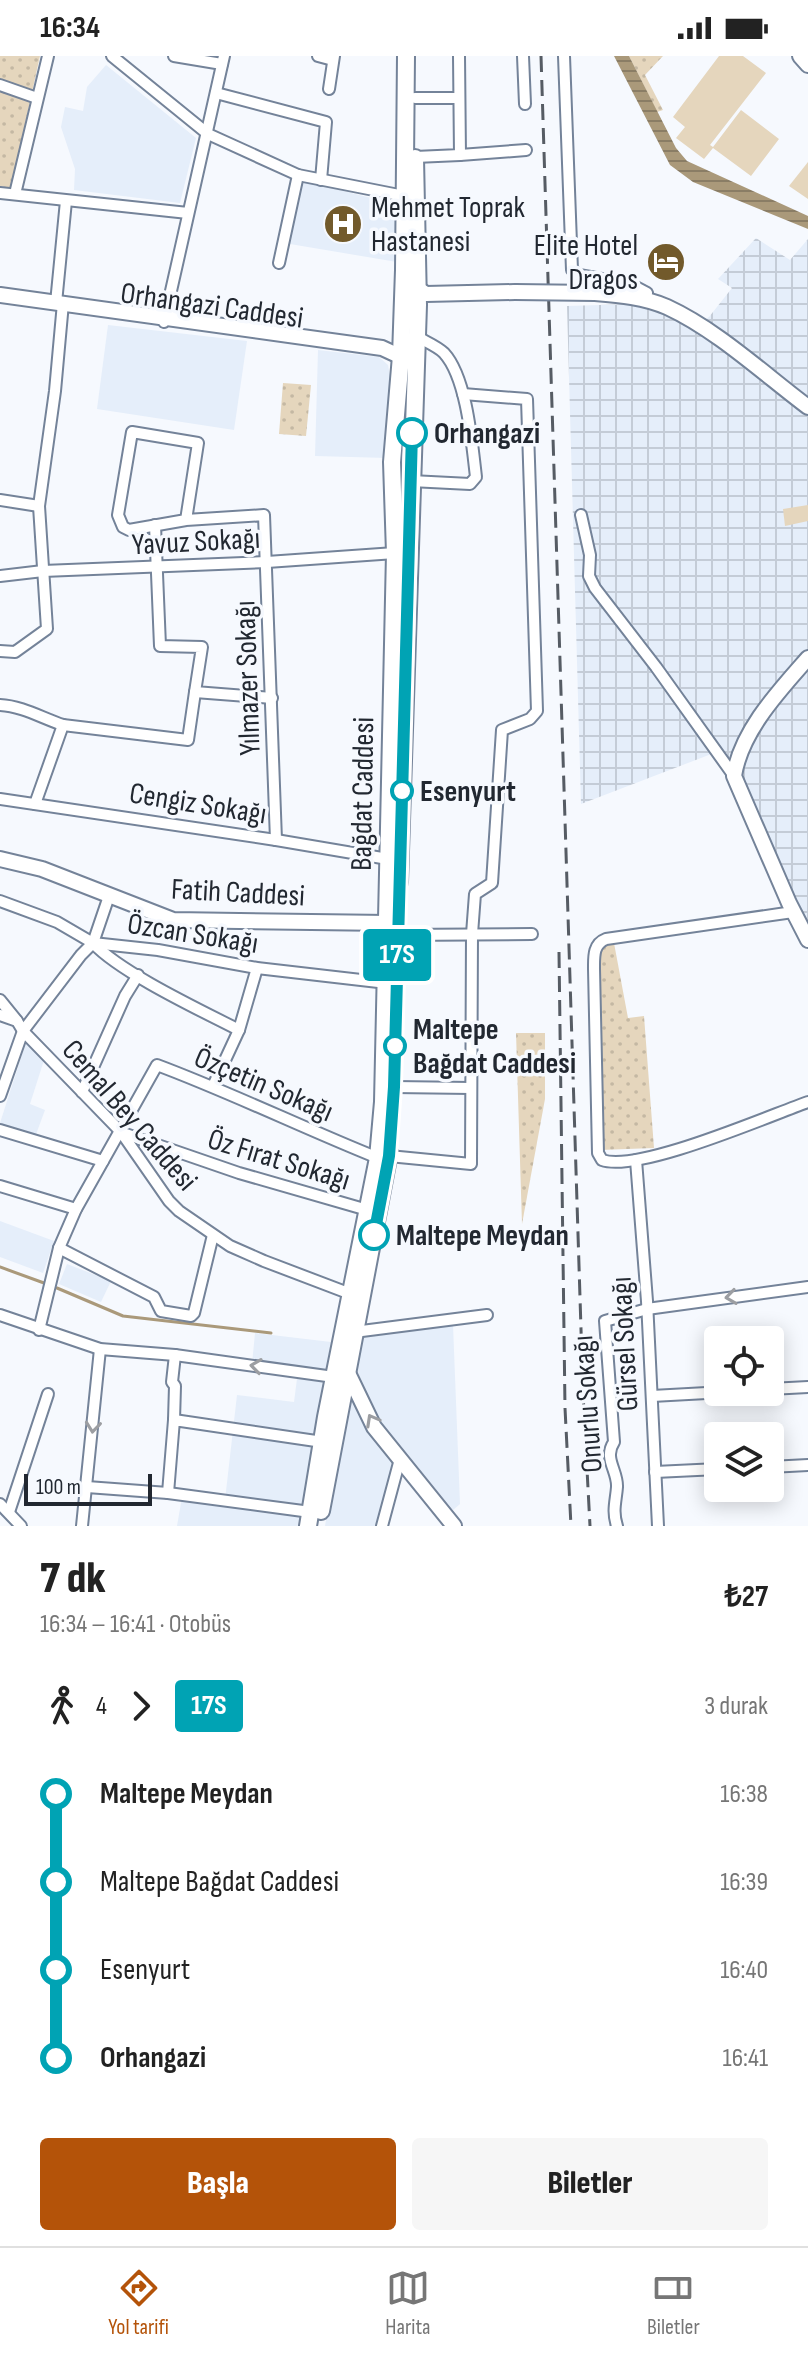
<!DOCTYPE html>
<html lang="tr">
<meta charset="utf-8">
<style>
body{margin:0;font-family:"Sofia Sans Condensed",sans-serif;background:#f6f6f6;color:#222;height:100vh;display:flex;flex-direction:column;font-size:30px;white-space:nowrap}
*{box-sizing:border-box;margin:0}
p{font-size:26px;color:#767676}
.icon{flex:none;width:44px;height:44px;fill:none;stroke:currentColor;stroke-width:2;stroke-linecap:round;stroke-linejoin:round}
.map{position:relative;height:1470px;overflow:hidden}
.side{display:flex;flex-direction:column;background:#fff;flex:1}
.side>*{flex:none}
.badge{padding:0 16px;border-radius:6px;font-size:28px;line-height:52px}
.tools{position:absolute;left:704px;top:1270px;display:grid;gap:16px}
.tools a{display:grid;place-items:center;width:80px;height:80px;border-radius:8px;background:#fff;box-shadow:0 4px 20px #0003;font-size:40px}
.scale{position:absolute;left:24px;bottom:20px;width:128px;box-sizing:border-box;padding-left:8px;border:4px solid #222831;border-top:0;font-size:22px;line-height:28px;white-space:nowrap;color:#222831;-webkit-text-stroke:6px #f6f9fe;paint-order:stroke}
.map>.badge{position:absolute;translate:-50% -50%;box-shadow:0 0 0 4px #fff}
.legs{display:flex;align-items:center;gap:12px;height:88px;padding:0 40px;font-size:26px}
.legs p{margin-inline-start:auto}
.summary{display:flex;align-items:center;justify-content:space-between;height:136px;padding:0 40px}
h1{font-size:44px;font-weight:800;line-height:60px}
.action{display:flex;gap:16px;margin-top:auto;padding:16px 40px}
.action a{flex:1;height:92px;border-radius:8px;background:#b45309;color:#fff;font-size:32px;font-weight:800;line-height:92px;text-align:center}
.action a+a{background:#f6f6f6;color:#222}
ul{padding:0 40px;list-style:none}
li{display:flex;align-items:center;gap:28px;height:88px;font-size:30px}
li i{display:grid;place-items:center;width:12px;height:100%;margin:0 10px;background:currentColor}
li i::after{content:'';width:20px;height:20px;margin:-10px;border:6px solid;border-radius:50%;background:#fff}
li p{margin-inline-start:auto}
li:first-child i{background:linear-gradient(#0000 50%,currentColor 0)}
li:last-child i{background:linear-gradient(currentColor 50%,#0000 0)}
.status{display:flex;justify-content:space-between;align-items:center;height:56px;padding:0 40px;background:#fff;direction:ltr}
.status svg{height:22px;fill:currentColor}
.tabs{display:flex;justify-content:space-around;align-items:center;height:112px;border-top:2px solid #e0e0e0;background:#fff;font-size:22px;color:#767676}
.tabs a{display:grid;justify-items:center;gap:4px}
.tabs .on{color:#b45309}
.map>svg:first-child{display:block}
.built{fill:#e5eefa}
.industrial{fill:url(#industrial-grid)}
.green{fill:url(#green-dots)}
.pitch{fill:#e5d6bd}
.water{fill:url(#water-rules)}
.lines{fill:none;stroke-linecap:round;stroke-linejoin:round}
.stream{stroke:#aa997a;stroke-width:3}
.street-casing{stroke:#748399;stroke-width:14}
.secondary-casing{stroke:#748399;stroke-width:18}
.primary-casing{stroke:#748399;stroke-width:20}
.street{stroke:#fff;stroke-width:10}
.secondary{stroke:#fff;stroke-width:14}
.primary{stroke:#fff;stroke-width:16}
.rail{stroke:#565c64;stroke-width:3;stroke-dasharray:16 8;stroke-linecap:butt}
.secondary-bridge-casing{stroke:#748399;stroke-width:18;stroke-linecap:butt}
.secondary-bridge{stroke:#fff;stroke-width:14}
.oneway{stroke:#9c9ea2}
.line-1-casing{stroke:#fff;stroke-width:18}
.line-1{stroke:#00a3b4;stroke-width:12}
.stop-1-dot{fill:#fff;stroke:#00a3b4;stroke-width:4}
.labels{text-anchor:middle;stroke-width:7;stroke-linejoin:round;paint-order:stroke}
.poi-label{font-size:30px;fill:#222831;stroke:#f6f9fe;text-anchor:start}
.street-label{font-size:30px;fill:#222831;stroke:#f6f9fe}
.stop-label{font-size:30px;font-weight:bold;fill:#222831;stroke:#f6f9fe;text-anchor:start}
</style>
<div class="status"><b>16:34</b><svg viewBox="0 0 49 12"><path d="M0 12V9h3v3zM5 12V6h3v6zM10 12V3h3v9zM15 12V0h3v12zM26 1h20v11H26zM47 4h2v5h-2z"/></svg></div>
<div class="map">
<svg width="808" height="1470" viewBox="0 0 808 1470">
<defs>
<pattern id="industrial-grid" width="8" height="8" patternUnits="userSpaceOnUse" patternTransform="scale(2)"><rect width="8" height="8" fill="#e5eefa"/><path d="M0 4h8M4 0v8" fill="none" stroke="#c4ccd7"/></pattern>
<pattern id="green-dots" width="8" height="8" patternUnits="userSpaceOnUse" patternTransform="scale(2)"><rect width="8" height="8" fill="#e5d6bd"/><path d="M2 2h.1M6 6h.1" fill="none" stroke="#c4b8a3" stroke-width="1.8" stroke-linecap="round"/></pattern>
<pattern id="water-rules" width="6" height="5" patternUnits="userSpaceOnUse" patternTransform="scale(2)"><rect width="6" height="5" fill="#aa997a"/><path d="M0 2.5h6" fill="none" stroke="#8a7d65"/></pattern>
</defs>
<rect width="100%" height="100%" fill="#f6f9fe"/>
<g class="built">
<path d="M106,9L196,82L180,147L74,134L75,113L61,71L65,51L83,55L87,31Z"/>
<path d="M296,123L399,149L397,206L284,187Z"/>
<path d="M108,269L247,285L234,374L97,353Z"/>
<path d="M318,294L379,301L388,309L391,325L387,402L315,400Z"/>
<path d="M26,986L45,1001L30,1048L45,1054L35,1081L0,1067Z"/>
<path d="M0,1165L54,1185L43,1217L0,1201Z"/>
<path d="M67,1208L111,1225L101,1246L59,1228Z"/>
<path d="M453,1269L460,1448L453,1454L388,1376L369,1346L356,1311L358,1282Z"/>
<path d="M255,1277L331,1286L298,1470H177L182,1441L225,1444L237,1339L294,1346L298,1315L252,1308Z"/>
<path d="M348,1335L396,1408L380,1470H325Z"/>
</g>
<path class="industrial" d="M756,182L790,204L808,183V884L714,697L581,748L567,250L632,248L666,257L690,273L709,261L732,232L718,223Z"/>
<g class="green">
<path d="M0,0H40L11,132L0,130Z"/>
<path d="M629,0H663L645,19L663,54L657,56Z"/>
<path d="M283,327L311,329L306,380L279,378Z"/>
<path d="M614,887L628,962L644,960L654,1092L600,1094L597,900L601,891Z"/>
<path d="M516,977H545V1043L522,1168Z"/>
</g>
<g class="pitch">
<path d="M719,0H743L766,17L710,89L713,91L741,54L779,83L751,120L713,92L704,103L676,82L685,71L673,61Z"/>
<path d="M808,106V143L789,130Z"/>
<path d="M808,449V465L785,470L783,453Z"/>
</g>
<path class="water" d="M614,0H629L676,92L687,105L808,160V173L693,126L670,109Z"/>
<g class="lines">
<g class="stream">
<path d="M0,1211L44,1227"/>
<path d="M57,1232L123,1260L271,1277"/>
</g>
<g class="street-casing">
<g id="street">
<path d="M112,0L208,78L298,119L404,140"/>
<path d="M174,0L222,8"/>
<path d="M318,0L333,4"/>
<path d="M523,0L525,48"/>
<path d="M564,0L572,214L579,219L630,228L647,237"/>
<path d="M0,29L37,42"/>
<path d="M329,33L334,0"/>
<path d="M216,37L326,66L321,124"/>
<path d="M415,42H459"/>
<path d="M460,99L526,94"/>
<path d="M415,101L460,99L459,0"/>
<path d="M0,137L188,157"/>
<path d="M15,138L48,0"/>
<path d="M279,207L298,119"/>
<path d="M56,247L66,145"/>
<path d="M164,266L224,0"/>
<path d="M411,425L470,428L476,421C472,388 467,322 444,297C437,290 424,285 416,280"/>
<path d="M0,444L39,450"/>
<path d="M581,459L590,499L589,520L595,532L656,611L734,720"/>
<path d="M186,464L198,387L132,376L118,459L123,471L129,474L186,464L264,459L276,784"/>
<path d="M155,469L160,590L202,591L195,636L272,642"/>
<path d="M0,520L43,515L267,506L395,497"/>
<path d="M0,595L15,596L47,573L39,450L55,335L63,247"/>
<path d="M0,649C22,650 42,662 63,669"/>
<path d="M0,743L276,784L388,803"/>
<path d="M35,748L63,669L188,684L195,636"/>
<path d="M0,845L57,866L93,887L158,894L257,912L387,927"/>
<path d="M793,856L606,883C593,888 594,901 594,913L598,1097L602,1104C638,1117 768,1060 808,1046"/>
<path d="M397,879L532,878"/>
<path d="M93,887C121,917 200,954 239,974"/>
<path d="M0,944L17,965"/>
<path d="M0,959L17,965L23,975L121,1076L169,1145L179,1155L230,1190L264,1205L356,1240"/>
<path d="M213,1030L239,974L257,912"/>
<path d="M394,1031L471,1032"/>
<path d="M82,1036L125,940L138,919"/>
<path d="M0,1040L23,975L81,899L93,887L109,840"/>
<path d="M0,1074L103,1105"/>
<path d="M123,1077L239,1117L371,1155"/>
<path d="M389,1100L471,1108L472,878L475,838L492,827L502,674L530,663L537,655L527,343L463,338"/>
<path d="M636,1104L647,1245L658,1470"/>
<path d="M0,1130L76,1153"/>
<path d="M59,1192L154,1241L161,1255L191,1260L194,1257L213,1179"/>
<path d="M0,1259L100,1293L175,1299L334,1321"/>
<path d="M39,1274L59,1192L76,1153L157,1009C232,1037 303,1072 378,1102"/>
<path d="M354,1276L487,1259"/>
<path d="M770,1333L808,1331"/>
<path d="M652,1340L725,1336"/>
<path d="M174,1364L175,1330L172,1326L175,1299"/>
<path d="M770,1411L808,1409"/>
<path d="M655,1416L718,1413"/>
<path d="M87,1431L168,1437L303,1455"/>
<path d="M168,1437L174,1364L316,1385"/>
<path d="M0,1448L21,1470"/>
<path d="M9,1456L48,1338"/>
<path d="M82,1470L100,1293"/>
<path d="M382,1470L400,1403"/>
<path d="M617,1470C612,1455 616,1445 617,1431C618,1415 603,1402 614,1386L605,1265L647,1253L808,1231"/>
</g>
</g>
<g class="secondary-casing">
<g id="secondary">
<path d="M800,0L808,9"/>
<path d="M411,228L426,238L515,236"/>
<path d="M595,237C620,239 644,241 667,251C717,274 764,318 808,351"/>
<path d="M0,239L382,292L408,304"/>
<path d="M808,602C779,635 741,675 734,720L789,847L808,884"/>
<path d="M0,803L42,813L173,864L388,867"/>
<path d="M348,1317L374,1371L454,1470"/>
</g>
</g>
<g class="primary-casing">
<g id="primary">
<path d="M399,826L418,249L415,102"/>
<path d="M321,1455L389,1097"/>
<path d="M308,1470L326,1361L378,1102L383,1046L395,497L392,406L401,300L404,214L406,0"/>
</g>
</g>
<use href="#street" class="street"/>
<use href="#secondary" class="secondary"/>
<use href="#primary" class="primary"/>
<g class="rail">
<path d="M541,0L583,1337L590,1470"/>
<path d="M559,896L565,1352L571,1470"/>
</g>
<g class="secondary-bridge-casing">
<path id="secondary-bridge" d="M515,236L595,237"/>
</g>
<use href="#secondary-bridge" class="secondary-bridge"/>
</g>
<defs><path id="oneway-chevron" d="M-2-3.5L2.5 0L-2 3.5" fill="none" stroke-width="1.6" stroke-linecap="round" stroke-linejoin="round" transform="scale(2)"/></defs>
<g class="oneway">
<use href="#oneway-chevron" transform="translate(731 1241) rotate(172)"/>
<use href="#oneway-chevron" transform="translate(256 1310) rotate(-172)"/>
<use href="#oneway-chevron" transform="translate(372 1364) rotate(-119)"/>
<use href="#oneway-chevron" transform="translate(93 1371) rotate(96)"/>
</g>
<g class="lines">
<g class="line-1-casing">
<path id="line-1" d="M374,1179L389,1100L394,1031L412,377"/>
</g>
<use href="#line-1" class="line-1"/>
</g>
<defs>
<g id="hospital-disc" transform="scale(2)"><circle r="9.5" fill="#725a2b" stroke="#f6f9fe"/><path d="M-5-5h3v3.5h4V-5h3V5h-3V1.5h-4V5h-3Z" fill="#fff"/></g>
<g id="hotel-disc" transform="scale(2)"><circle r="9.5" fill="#725a2b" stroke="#f6f9fe"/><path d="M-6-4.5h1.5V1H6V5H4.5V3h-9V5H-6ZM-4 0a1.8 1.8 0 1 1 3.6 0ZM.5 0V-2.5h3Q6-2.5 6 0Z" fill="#fff"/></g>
</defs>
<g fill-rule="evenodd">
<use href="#hospital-disc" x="343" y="168"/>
<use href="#hotel-disc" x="666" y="206"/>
</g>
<g class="stop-1-dot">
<circle cx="412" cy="377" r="14"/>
<circle cx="402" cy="735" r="10"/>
<circle cx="395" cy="990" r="10"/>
<circle cx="374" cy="1179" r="14"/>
</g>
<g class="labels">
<g class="poi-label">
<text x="371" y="161">Mehmet Toprak<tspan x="371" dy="34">Hastanesi</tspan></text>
<text x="638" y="199" text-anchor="end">Elite Hotel<tspan x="638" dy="34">Dragos</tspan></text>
</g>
<g class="street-label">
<text transform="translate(212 249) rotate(8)" y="10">Orhangazi Caddesi</text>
<text transform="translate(196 485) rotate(-3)" y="10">Yavuz Sokağı</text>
<text transform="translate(247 622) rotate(-92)" y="10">Yılmazer Sokağı</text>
<text transform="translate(362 738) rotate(-89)" y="10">Bağdat Caddesi</text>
<text transform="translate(198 747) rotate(9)" y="10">Cengiz Sokağı</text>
<text transform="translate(238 836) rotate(3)" y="10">Fatih Caddesi</text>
<text transform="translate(193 877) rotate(9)" y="10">Özcan Sokağı</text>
<text transform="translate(264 1028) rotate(23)" y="10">Özçetin Sokağı</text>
<text transform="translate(130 1059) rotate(49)" y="10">Cemal Bey Caddesi</text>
<text transform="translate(279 1103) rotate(17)" y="10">Öz Fırat Sokağı</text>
<text transform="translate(624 1288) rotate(-93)" y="10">Gürsel Sokağı</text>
<text transform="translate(587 1348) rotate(-94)" y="10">Onurlu Sokağı</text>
</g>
<g class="stop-label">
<text x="434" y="387">Orhangazi</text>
<text x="420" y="745">Esenyurt</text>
<text x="413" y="983">Maltepe<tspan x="413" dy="34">Bağdat Caddesi</tspan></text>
<text x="396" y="1189">Maltepe Meydan</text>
</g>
</g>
</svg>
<div class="tools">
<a><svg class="icon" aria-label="locate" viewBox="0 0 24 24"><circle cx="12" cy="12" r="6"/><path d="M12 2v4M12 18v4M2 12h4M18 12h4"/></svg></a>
<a><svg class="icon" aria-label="layers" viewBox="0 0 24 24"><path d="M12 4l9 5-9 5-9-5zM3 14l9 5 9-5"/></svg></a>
</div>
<div class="scale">100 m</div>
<b class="badge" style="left:397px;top:899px;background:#00a3b4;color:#fff">17S</b>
</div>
<section class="side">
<div class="summary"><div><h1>7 dk</h1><p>16:34 – 16:41 · Otobüs</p></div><b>₺27</b></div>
<div class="legs"><svg class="icon" aria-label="walk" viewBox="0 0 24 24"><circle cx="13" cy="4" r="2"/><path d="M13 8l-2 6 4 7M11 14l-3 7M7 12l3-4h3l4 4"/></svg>4<svg class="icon" aria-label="forward" viewBox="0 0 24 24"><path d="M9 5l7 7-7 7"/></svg><b class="badge" style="background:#00a3b4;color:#fff">17S</b><p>3 durak</p></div>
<ul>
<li><i style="color:#00a3b4"></i><b>Maltepe Meydan</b><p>16:38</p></li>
<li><i style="color:#00a3b4"></i><span>Maltepe Bağdat Caddesi</span><p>16:39</p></li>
<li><i style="color:#00a3b4"></i><span>Esenyurt</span><p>16:40</p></li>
<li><i style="color:#00a3b4"></i><b>Orhangazi</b><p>16:41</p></li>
</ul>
<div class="action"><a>Başla</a><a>Biletler</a></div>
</section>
<nav class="tabs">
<a class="on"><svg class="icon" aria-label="directions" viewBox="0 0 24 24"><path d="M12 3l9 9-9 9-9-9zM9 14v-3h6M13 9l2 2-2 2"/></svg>Yol tarifi</a>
<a><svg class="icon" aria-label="map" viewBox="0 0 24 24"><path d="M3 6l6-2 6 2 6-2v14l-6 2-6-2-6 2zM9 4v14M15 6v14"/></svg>Harita</a>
<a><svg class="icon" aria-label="tickets" viewBox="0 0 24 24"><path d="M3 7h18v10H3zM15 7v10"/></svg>Biletler</a>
</nav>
